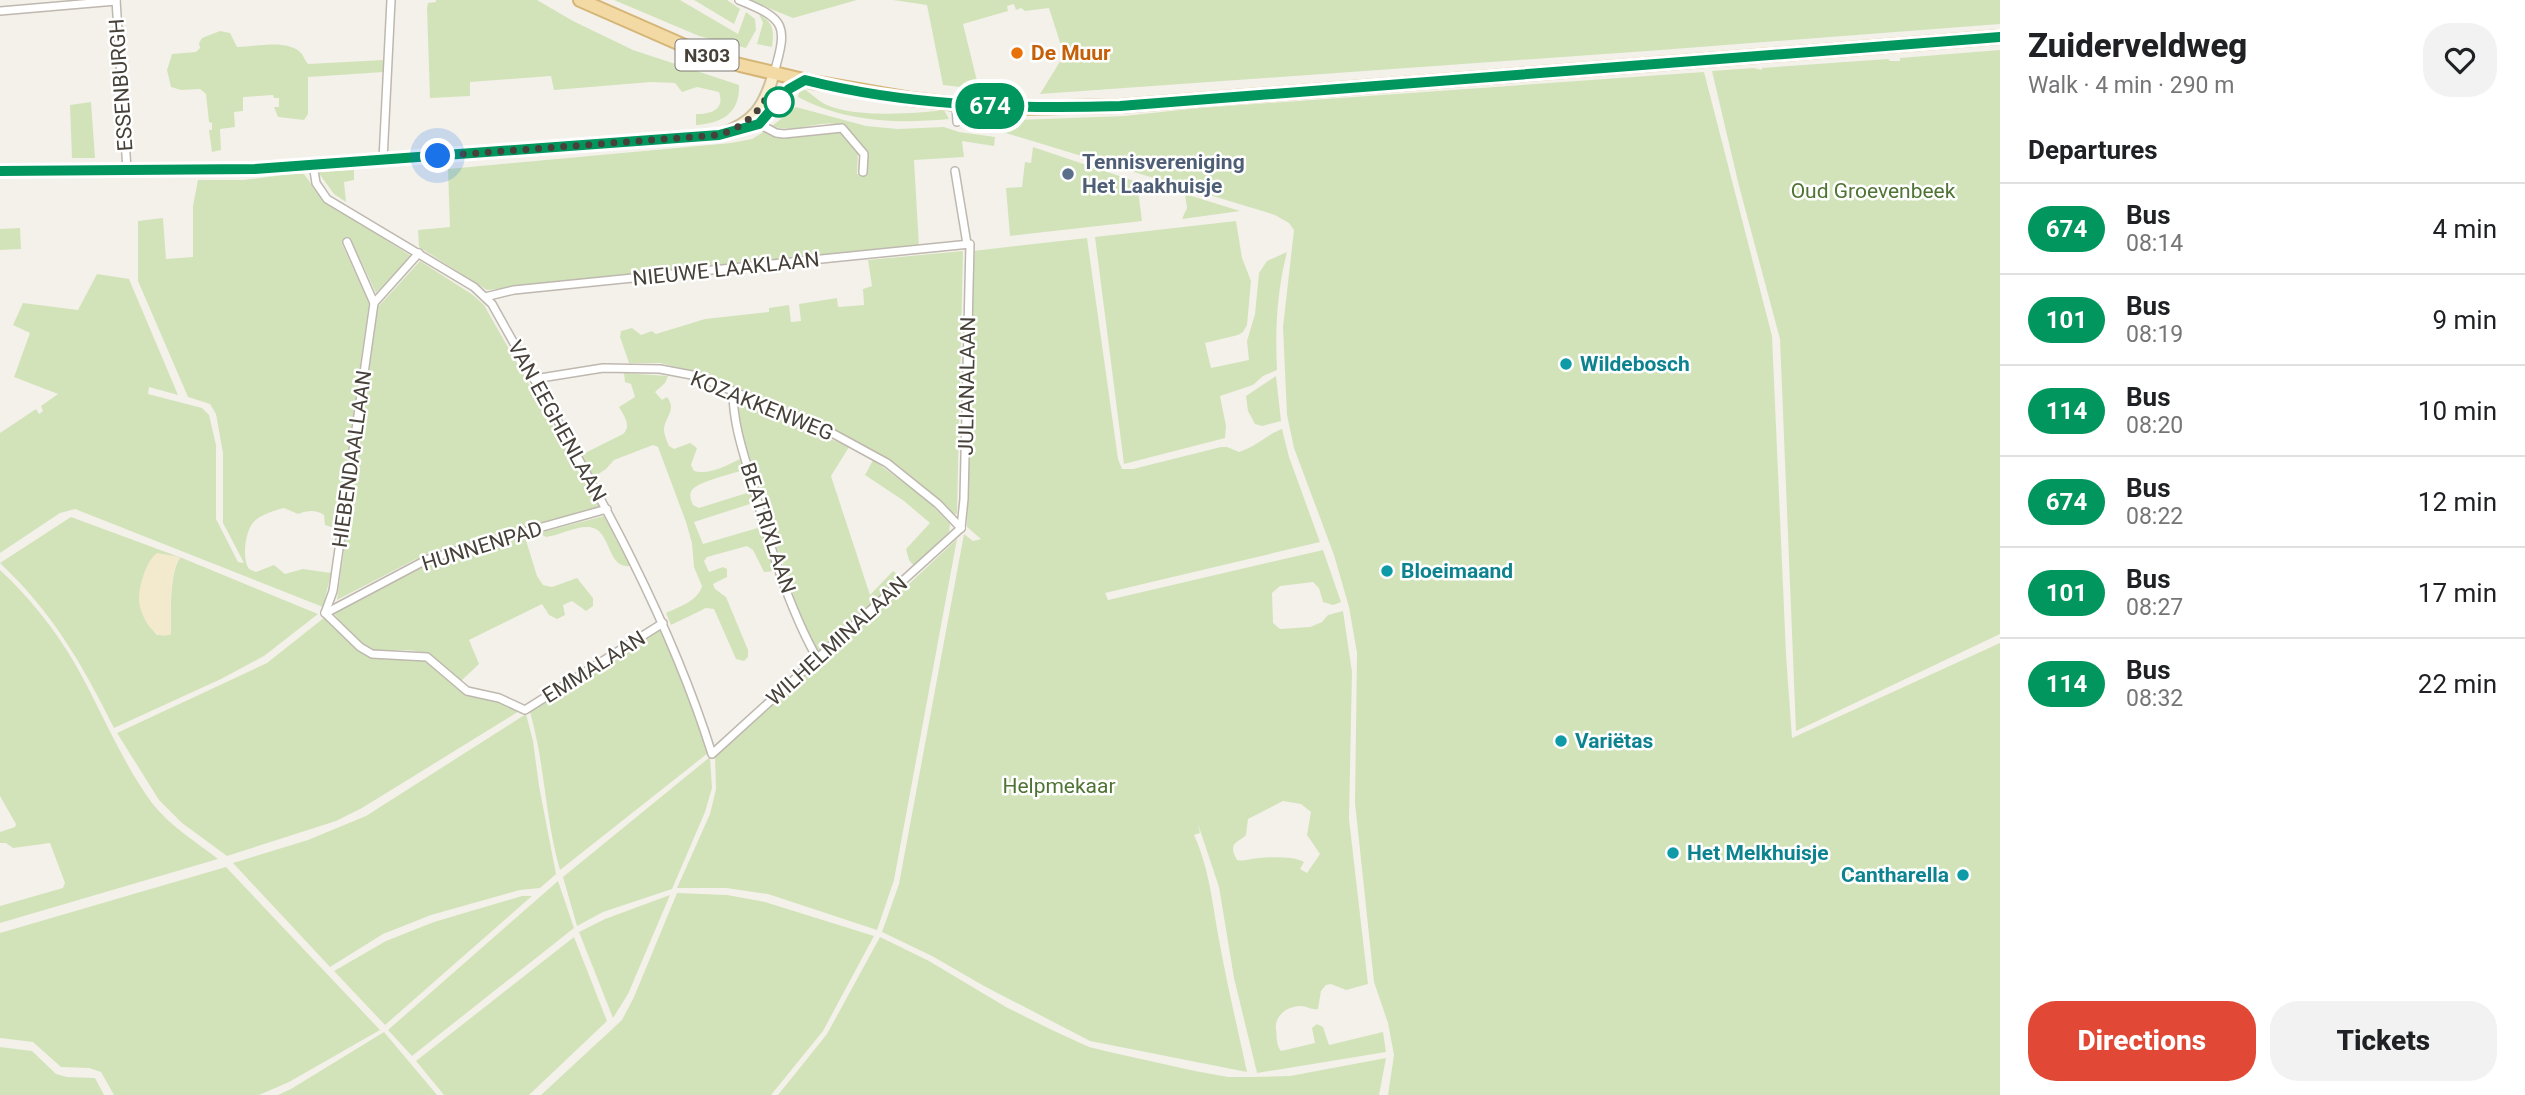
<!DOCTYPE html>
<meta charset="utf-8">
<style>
body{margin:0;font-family:Roboto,sans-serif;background:#f2f2f2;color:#202124;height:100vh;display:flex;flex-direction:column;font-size:26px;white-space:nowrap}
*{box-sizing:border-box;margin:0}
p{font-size:23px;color:#757577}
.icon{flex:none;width:38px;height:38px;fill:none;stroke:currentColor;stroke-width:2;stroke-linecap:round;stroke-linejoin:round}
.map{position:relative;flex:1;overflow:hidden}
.drawer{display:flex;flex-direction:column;background:#fff;width:525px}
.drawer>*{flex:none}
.badge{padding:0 14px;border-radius:23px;font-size:24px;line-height:46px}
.you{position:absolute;width:35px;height:35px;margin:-18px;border:5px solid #fff;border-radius:50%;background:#1a73e8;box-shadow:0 0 0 10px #1a73e833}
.map>.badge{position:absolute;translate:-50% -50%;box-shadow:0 0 0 4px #fff}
h2{padding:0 28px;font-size:26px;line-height:63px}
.round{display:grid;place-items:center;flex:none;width:74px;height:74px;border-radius:28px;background:#f2f2f2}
.summary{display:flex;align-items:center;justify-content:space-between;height:119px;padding:0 28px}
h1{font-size:33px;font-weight:800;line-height:52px}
.cta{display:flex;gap:14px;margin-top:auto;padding:14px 28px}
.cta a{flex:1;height:80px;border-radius:28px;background:#e14835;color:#fff;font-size:28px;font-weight:800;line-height:80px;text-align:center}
.cta a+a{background:#f2f2f2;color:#202124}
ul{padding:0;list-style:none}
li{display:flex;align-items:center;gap:21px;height:91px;padding:0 28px;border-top:2px solid #e0e0e0}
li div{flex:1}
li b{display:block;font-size:26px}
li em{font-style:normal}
li .badge{min-width:77px;font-weight:700;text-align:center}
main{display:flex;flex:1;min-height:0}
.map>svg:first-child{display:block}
.green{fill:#d2e3b9;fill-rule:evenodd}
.sand{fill:#f3e9cc}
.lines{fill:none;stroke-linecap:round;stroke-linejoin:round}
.street-casing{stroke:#beb8af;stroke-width:10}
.secondary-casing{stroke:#cec0a0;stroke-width:14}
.primary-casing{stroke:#d6b677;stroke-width:16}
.street{stroke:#fff;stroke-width:7}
.secondary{stroke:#f9edd0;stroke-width:10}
.primary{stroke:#f3daa5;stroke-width:12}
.line-casing{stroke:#fff;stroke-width:16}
.line{stroke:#00965e;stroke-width:10}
.walk{stroke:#47413a;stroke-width:7;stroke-dasharray:0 12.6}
.food-dot{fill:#e8710a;stroke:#fff;stroke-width:2.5}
.stop-dot{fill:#fff;stroke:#00965e;stroke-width:3.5}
.service-dot{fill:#5c6f8a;stroke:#fff;stroke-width:2.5}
.culture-dot{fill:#0f9aa8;stroke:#fff;stroke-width:2.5}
.labels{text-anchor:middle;stroke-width:5;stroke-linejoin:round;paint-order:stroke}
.shield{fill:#fff;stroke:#7e7a75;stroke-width:2}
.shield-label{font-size:19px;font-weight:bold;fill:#47413a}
.food-label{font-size:21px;font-weight:bold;fill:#c56008;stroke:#fff;text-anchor:start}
.street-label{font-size:21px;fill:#47413a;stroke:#fff}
.service-label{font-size:21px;font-weight:bold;fill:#4e5e75;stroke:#fff;text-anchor:start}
.park-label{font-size:21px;fill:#4e7333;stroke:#fff}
.culture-label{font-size:21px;font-weight:bold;fill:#0d838f;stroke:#fff;text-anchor:start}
</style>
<main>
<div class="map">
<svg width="2000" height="1095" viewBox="0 0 2000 1095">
<rect width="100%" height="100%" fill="#f4f1eb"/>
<g class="green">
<path d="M436,0H537L573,21L633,50L739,85C740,114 721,123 696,125V114C711,114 725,110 719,92L697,87L682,92L675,83L651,82L554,90L551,76L470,82V96L430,98L427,8L428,3L436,2Z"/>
<path d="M614,0H680L738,34L746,12L755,19L756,30L746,48L699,36Z"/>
<path d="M694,0H727L740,9L734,24Z"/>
<path d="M749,0H857L793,18Z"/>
<path d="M893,0H2000V24L1661,50L1040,94L1064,55L1049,8L1025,11L1021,8L1016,10L1014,4L1007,6L1008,11L963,24L979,89L943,85L927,5Z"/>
<path d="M759,14C774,23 774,30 772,47L757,44L763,23Z"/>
<path d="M220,31L230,33L237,47C255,47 289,38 302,54C304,57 305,61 308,64L384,60V72L308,77V114L304,120L278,117L274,107H279V98H274L273,95L243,97V111L234,112L235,127L220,129L221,150L212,152L209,130H212V123L209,122L206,94L200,89L181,90L171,87L167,70L172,54L196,52L200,48L199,43L202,38Z"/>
<path d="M2000,50V634L1796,731L1780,339L1739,186L1712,71L1754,68L1762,70V68L1888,59L1890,61H1900V58Z"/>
<path d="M1704,72L1772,336L1786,654L1792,738L2000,643V1095H1388L1394,1055L1388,1023L1374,982L1355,803L1357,653L1349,607L1334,555L1294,448L1287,415L1283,327L1294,230L1289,223L1275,215L973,123L990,121L1124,116L1199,108Z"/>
<path d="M800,87C809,91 815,98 823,103C849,118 914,114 944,110L949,119C897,124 845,122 798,97Z"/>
<path d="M91,102L95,158H72L70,105Z"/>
<path d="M796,107L866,126L898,129L944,127L959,132L995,137L994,146L962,141L964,157L914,160L919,247L487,290L419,247L418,230L450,227L448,169L731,143L752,139L765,131L783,138L839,130L842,131L858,152L857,174L864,173V149L844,126C821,117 796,135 772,126Z"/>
<path d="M1033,147L1137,182L1142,221L1010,236L1006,188L1022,187L1025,162L1031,163Z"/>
<path d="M354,170V180L344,182L346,202L334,194L318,172Z"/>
<path d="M291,174H304L322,199L411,256L376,293L351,240L342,244L369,303L337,529L325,525L324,515C314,509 308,511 298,514L284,508C275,510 257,516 252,524C245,534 242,559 249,569L256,572L274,565L285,574L303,569L331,573L323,607L75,509L60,513L0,553V433L36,409L39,414L43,411L41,406L58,394L14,377L30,333L13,325L23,303L78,310L97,274L129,279L178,395L149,387L148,394L202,408L209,415L216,445V519L238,562L244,563L223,523V453L216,414L210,404L188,397L138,281V221L163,218L166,259L193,257V206L198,180H243Z"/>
<path d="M1185,194L1240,211L1182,219L1187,208Z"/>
<path d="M1236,221L1242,258L1251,281L1247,325L1243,332L1238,335L1205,343L1211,368L1249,360L1247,341L1255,314L1259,273L1267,261L1287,252C1277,291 1275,330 1277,370L1263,376L1253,385L1220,396L1226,426L1225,438L1124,464L1095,237Z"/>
<path d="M20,228L21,249L0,250V229Z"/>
<path d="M1087,238L1118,459L1122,469H1133L1221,447H1227L1239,452C1256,447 1266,435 1282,429L1289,457L1320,542L1105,593L1108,600L1323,550L1341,602L1333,605L1323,602L1319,588L1313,582L1280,586L1272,593L1273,623L1280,629L1310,627L1322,622L1328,615L1343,611L1352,672L1349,819L1368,984L1346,990L1331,984L1326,985L1321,991L1318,1009C1311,1010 1309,1007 1302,1006C1288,1005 1274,1016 1276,1029C1277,1037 1276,1045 1281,1051L1315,1043L1312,1028L1317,1024L1323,1027L1329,1045L1383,1032L1386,1052L1257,1073L1234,978L1219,887L1198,824L1200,833L1194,835C1210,870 1213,908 1220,945C1228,989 1238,1030 1247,1072L1090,1041L984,986L932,956L882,932L899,884L964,534L973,541L981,539L967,527L973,251ZM1283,801L1301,804L1311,812L1307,835L1320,854L1307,873L1300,869L1304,862C1294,856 1272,857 1259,858C1251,858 1245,862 1237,860C1228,843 1236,844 1246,835L1248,819Z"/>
<path d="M963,251L957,513L955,515L894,463L812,418L700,373L660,363H629L620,337L621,331L632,328L641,335L652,331L656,334L705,319L769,312V308L789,305L791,322L801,321L799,304L837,298L838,307L864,305L863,289L872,286L868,260Z"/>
<path d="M420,261L473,295L484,305L599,507L434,552L416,559L337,600L378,307Z"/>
<path d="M624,373L668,376L665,383L655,392L662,400L667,397C677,410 665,417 664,429C664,435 667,441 669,446L674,449L690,443L697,448L691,465L694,471C710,475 725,466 740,459L743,470C732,474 701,481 693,489C688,494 691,499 693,505L699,508L750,492L753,503L694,522L703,544L761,527L775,571L764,572L753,550L747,546L707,557L704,561L709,572L723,567L727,569V577L713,584L715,589L726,597L748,650V657L744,661L736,659L714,609L706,608L671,625L666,613C679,607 698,601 702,586L694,567L692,543L686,522L658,447L653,445L614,460L606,469L594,477L581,455L623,434C632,426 624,416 619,407L635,397L631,384L625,382Z"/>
<path d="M1276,376L1281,421L1262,426L1255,424L1248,411L1246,396Z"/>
<path d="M737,398L849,447L831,476L870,595L893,571L901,577L819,652C804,630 793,594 784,568C765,513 743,456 737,398Z"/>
<path d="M873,460L926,499L950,524L949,532L914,566L909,560L906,549L930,523L904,501L865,475Z"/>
<path d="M604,516L630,566C606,569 612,529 589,527C576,526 560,535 546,537L539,533Z"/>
<path d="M71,517L182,558L318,614L264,656L221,679L114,728C82,664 53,613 0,563ZM180,558C169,573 171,615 171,634L157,635C137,613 138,593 148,566Z"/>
<path d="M525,537L537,576L543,585L552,587L577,578L593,598V606L586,611L572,601L563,605L565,615L557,619L549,615L542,604L469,640L479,664L460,682C439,662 430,649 399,650C390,651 379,652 371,649C357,642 344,626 334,614L418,569Z"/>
<path d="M957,539L894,880L877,930L768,894L726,888H677L710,814L716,789L715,755L894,598Z"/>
<path d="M0,570C29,597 54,628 74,662C100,707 121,761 152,803C169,825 196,842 218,859L0,923V906L63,888L65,883L50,843L13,848L6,843H0V832L15,827L16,824L0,796Z"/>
<path d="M325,617L345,638L371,656L387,660L407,658L426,660L465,694L499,701L521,710L362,808L336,821L227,856L182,823L159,800L117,733L267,663Z"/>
<path d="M662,627L696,710L708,753L560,870C545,818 545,764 530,712Z"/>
<path d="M526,714L533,741L539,786L556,874L540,888L520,890L431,915L383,934L330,967L233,863L308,840L366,816Z"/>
<path d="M710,757L712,788L705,812L672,889L603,912L577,926L563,877Z"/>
<path d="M226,867L380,1030L289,1082L259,1095H114L101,1072L89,1068L61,1067L33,1042L0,1038V933Z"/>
<path d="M558,881L574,928L412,1056L388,1030Z"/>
<path d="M677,893L727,895L765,902L874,936L823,1031L771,1095H541L622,1020L634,997Z"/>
<path d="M670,895L628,994L613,1018L579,932L605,919Z"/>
<path d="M522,896H532L385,1025L334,971L386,941L434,922Z"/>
<path d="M574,937L607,1021L529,1095H444L416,1061Z"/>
<path d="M880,937L929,961L1006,1007L1052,1030L1089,1047L1114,1053L1195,1071L1228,1077H1253L1290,1076L1386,1058L1379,1095H778L827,1034Z"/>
<path d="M384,1032L437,1095H278L291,1089Z"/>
<path d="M0,1047L32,1051L56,1074L67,1077L95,1078L104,1095H0Z"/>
</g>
<path class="sand" d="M157,553L180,557C168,572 171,615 171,634C154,643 139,614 139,599C139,586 146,561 157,553Z"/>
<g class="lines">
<g class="street-casing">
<g id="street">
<path d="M116,0L127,170"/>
<path d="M739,0C786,19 788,25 774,73"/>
<path d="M0,11L116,1"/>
<path d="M956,104L957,122"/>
<path d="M750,119L776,133L784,134L842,128L864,154L863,172"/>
<path d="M383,160L391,0"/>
<path d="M313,164L316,183L327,199L474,287L492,304C573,450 662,594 712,754L961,528"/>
<path d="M955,171L967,244"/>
<path d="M485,297L514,290L970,244L964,499L961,528"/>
<path d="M374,303L419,253"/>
<path d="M534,379L603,368L660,369L697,376L832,433L887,463L938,504L961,528"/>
<path d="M733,392C733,423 743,452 752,482C768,540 788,607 818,660"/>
<path d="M325,613L360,647L372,654L427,657L467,691L499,698L525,710L663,623"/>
<path d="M325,613L333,591L374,303L347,242"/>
<path d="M326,613L428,559L607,509"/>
</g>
</g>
<g class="secondary-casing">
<path id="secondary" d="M0,171L255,169L719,135C754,122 764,108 774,73"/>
</g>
<g class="primary-casing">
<path id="primary" d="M580,0L694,50L740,65L812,82L910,99L956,104L1012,108L1120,106L2000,37"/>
</g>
<use href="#street" class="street"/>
<use href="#secondary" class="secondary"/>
<use href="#primary" class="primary"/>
</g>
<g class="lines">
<g class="line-casing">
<path id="line" d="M0,171L255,169L719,135L759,124L789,89L805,80C908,106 1014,109 1120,106L2000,37"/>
</g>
<use href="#line" class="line"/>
<path class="walk" d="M438,156L719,135C742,127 755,117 767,97L779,102"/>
</g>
<circle class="food-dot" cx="1017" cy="53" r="7"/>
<circle class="stop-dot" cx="779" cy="102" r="14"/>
<circle class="service-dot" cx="1068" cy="174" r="7"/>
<g class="culture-dot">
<circle cx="1566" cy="364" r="7"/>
<circle cx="1387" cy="571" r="7"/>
<circle cx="1561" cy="741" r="7"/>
<circle cx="1673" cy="853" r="7"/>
<circle cx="1963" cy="875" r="7"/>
</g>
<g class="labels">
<rect class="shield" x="675.5" y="39.5" width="63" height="31" rx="5"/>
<g class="shield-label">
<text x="707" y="62">N303</text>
</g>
<g class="food-label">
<text x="1031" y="60">De Muur</text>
</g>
<g class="street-label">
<text transform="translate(121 85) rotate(-94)" y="7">ESSENBURGH</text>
<text transform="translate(726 269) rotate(-6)" y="7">NIEUWE LAAKLAAN</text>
<text transform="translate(967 386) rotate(-89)" y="7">JULIANALAAN</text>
<text transform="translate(762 406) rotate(22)" y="7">KOZAKKENWEG</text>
<text transform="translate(557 421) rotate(61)" y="7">VAN EEGHENLAAN</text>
<text transform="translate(352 459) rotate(-82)" y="7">HIEBENDAALLAAN</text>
<text transform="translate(768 528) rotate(72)" y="7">BEATRIXLAAN</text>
<text transform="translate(482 546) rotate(-17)" y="7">HUNNENPAD</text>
<text transform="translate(837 641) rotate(-42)" y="7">WILHELMINALAAN</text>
<text transform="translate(594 667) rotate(-32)" y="7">EMMALAAN</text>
</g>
<g class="service-label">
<text x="1082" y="169">Tennisvereniging<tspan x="1082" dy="24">Het Laakhuisje</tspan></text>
</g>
<g class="park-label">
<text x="1873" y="198">Oud Groevenbeek</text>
<text x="1059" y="793">Helpmekaar</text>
</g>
<g class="culture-label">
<text x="1580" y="371">Wildebosch</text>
<text x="1401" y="578">Bloeimaand</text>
<text x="1575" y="748">Variëtas</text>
<text x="1687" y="860">Het Melkhuisje</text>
<text x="1949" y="882" text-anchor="end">Cantharella</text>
</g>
</g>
</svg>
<div class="you" style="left:438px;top:156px"></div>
<b class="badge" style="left:990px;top:106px;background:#00965e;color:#fff">674</b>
</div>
<section class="drawer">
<div class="summary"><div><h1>Zuiderveldweg</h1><p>Walk · 4 min · 290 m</p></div><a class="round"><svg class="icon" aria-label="heart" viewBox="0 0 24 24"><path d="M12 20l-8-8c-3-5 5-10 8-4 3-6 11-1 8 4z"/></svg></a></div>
<h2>Departures</h2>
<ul>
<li><span class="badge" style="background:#00965e;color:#fff">674</span><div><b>Bus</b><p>08:14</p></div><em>4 min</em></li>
<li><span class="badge" style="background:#00965e;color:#fff">101</span><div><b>Bus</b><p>08:19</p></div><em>9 min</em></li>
<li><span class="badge" style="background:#00965e;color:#fff">114</span><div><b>Bus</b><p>08:20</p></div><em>10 min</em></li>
<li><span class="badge" style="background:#00965e;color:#fff">674</span><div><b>Bus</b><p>08:22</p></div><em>12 min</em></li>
<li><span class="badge" style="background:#00965e;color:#fff">101</span><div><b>Bus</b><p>08:27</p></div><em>17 min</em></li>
<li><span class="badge" style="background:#00965e;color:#fff">114</span><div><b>Bus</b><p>08:32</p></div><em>22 min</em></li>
</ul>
<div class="cta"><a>Directions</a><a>Tickets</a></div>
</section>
</main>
